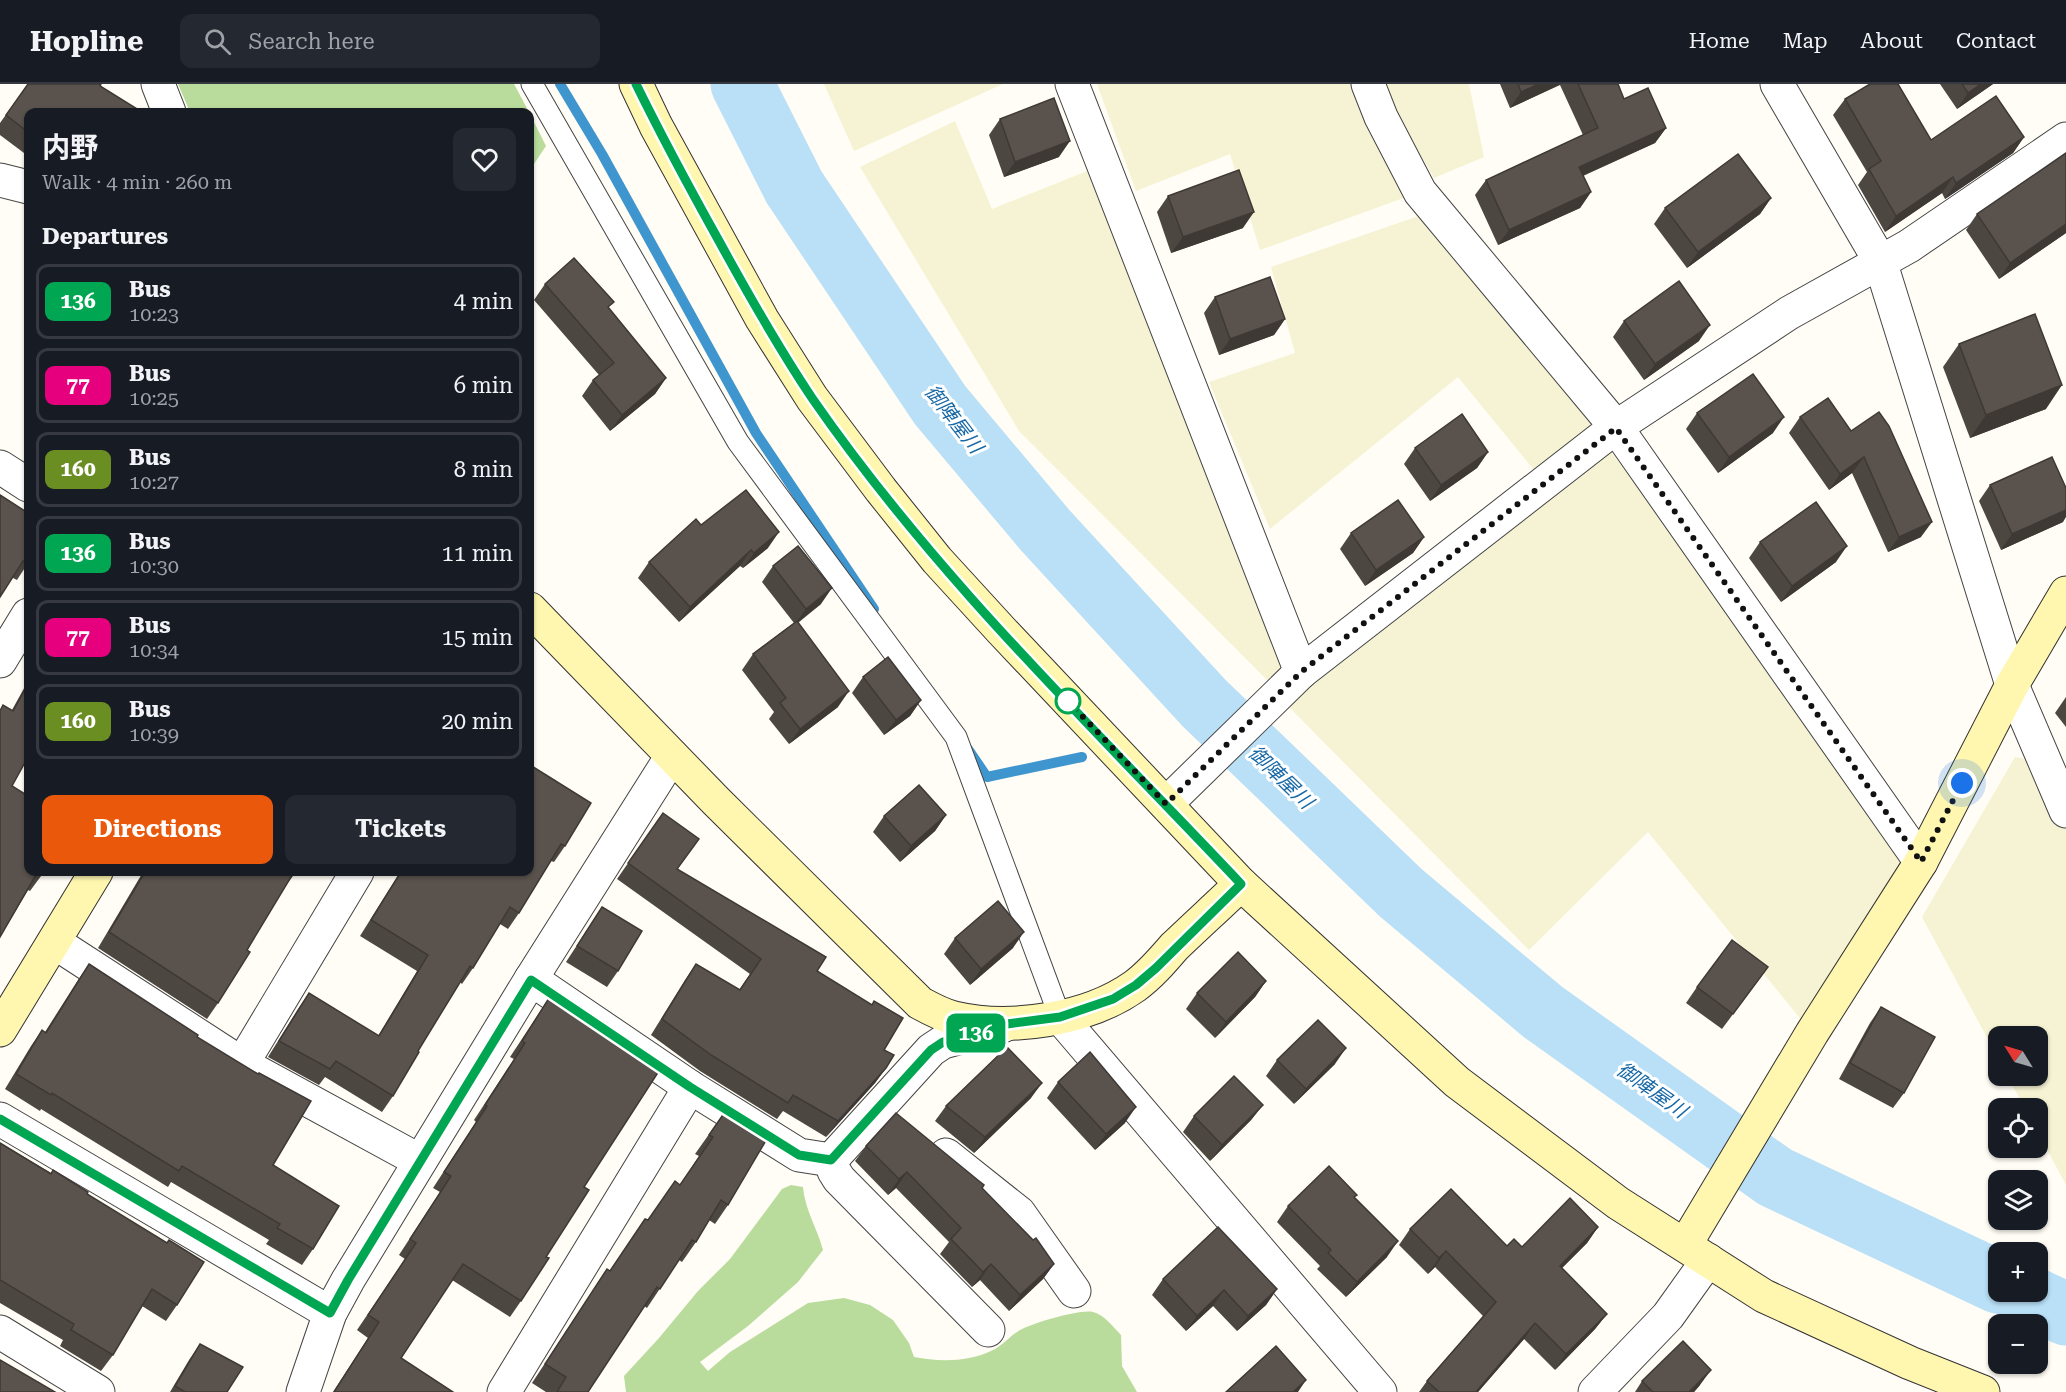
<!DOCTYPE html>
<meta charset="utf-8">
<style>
body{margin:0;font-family:"Roboto Serif","Noto Sans JP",serif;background:#242831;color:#f1f3f6;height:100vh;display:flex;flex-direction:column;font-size:22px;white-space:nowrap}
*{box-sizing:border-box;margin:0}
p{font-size:20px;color:#9ea1a6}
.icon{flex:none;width:33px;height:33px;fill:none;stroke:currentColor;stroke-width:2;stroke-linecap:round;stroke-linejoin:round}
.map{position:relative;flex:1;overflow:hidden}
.sheet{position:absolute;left:24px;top:24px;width:510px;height:768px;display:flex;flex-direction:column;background:#171b24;border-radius:12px;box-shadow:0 2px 4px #0004}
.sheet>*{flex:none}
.badge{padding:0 12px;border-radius:9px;font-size:21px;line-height:39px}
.needle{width:39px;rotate:307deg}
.tools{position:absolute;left:1988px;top:942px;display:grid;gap:12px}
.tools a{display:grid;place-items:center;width:60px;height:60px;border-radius:12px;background:#171b24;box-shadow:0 2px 4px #0004;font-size:30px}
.you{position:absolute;width:30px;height:30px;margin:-15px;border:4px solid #fff;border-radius:50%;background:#1a73e8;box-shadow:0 0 0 9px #1a73e833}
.map>.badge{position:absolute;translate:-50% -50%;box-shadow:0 0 0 3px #fff}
h2{padding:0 18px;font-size:22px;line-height:54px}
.round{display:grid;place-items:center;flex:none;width:63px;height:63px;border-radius:12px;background:#242831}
.overview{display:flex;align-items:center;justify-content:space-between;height:102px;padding:0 18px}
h1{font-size:28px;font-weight:700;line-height:45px}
.button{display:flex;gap:12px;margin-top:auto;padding:12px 18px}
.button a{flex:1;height:69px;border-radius:12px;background:#ea580c;color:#fff;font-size:24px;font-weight:700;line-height:69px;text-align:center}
.button a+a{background:#242831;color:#f1f3f6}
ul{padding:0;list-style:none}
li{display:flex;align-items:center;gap:18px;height:75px;margin:0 12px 9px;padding:0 6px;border:3px solid #363941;border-radius:12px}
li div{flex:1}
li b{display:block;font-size:22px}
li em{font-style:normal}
li .badge{min-width:66px;font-weight:700;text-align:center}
header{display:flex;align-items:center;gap:36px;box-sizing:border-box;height:84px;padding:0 30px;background:#171b24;border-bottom:2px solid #363941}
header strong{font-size:28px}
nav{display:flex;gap:33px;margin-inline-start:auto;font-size:21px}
.search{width:420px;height:54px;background:#242831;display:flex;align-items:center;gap:15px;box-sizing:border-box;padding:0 21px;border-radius:12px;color:#9ea1a6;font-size:22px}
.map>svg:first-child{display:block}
.farmland{fill:#f6f3d4}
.forest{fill:#b9dc9c}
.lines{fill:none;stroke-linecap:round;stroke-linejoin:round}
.stream{stroke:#3f96cf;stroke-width:10}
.river{stroke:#b9e0f7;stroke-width:63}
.lane-casing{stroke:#444;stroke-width:23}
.street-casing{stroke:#444;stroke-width:35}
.secondary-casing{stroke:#333;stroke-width:35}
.lane{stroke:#fff;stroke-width:21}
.street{stroke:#fff;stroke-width:33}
.secondary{stroke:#fff6b0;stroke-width:33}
.wall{fill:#4d4742}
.shaded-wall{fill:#3f3936}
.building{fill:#5a524d;stroke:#3f3936;stroke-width:1.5}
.line-casing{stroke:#fff;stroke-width:14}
.line{stroke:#00a651;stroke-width:9}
.walk{stroke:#111;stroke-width:6;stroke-dasharray:0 10.8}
.stop-dot{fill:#fff;stroke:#00a651;stroke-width:3}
.labels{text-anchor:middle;stroke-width:6;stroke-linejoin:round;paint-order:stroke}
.water-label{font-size:20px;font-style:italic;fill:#1768a6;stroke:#fff}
</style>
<header>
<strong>Hopline</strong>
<div class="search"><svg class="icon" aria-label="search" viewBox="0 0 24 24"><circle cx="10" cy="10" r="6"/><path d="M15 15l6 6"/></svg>Search here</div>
<nav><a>Home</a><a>Map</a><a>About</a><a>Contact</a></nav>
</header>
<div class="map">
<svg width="2066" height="1308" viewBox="0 0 2066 1308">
<rect width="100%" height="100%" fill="#fffdf5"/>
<g class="farmland">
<path d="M824,0H1003L854,67Z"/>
<path d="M1097,0H1368L1420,108L1260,166L1230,70L1136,107Z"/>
<path d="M1385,0H1469L1484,73L1434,94L1394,26Z"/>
<path d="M955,37L992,125L1087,87L1301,588L1271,600L1019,347L860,83Z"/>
<path d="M1436,126L1605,354L1534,386L1458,293L1270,445L1209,298L1295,269L1271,183Z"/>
<path d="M1611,368L1921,778L1812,949L1648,748L1529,866L1287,621Z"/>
<path d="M2015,673L2036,677L2066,735V1101L2037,1047V1024H2025L2007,992H2037V952H1998V974L1922,833Z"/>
</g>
<g class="forest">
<path d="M178,0H514L529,28H190Z"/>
<path d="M530,30L546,62L530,86Z"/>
<path d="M791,1101L803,1103C805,1126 817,1144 823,1166L798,1198L748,1242L700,1278L708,1287L730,1268L808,1219L844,1214L870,1221L893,1236L909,1259L914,1273C939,1278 968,1278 991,1267C1001,1263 1009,1253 1017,1248C1028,1240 1080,1225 1093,1228C1105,1231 1113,1243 1121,1251L1122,1282L1137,1308H626L624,1292L659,1254L698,1207L730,1175L782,1105Z"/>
</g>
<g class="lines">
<g class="stream">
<path d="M560,0L602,70L756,349L874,525"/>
<path d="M968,665L987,693L1082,673"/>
</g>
<g class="river">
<path d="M742,0L794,103L940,321L1045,446L1204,619L1401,809L1543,928L1775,1093L1998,1198"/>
<path d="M2019,1208L2066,1230"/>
</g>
<g class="lane-casing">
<path id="lane" d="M532,0L738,358L956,653L1060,933"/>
</g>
<g class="street-casing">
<g id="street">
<path d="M158,0L169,28"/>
<path d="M1072,0L1301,588"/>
<path d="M1368,0L1381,33L1420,108L1616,343L1921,778"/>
<path d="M1777,0L1880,177L2012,601L2066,727"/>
<path d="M0,96L28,103"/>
<path d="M0,383L28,401"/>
<path d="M0,577L28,531"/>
<path d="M1166,720L1301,588L1616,343L1789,229L1909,162L2066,55"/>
<path d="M54,858L242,980L420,1077"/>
<path d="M531,895L690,1003L799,1071L831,1076L931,966L943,958L1005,941"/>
<path d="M1060,933L1380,1308"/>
<path d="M242,980L357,788"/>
<path d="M0,1035L330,1229"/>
<path d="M946,1071L1019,1129L1074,1207"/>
<path d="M831,1076L834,1087L839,1095L988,1246"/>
<path d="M0,1248L98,1308"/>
<path d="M303,1308L330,1229L348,1196L531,895L672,672"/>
<path d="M504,1308L690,1003"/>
<path d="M1595,1308L1668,1232L1708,1176"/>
</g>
</g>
<g class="secondary-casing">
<g id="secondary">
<path d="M636,0L656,42L762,235L812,314L881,406L937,476L1002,547L1241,800L1457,998L1618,1119L1764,1212L1910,1279L1983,1308"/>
<path d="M530,525L716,717L920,919C931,925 942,931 954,934C1010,947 1087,936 1135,902C1150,891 1162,877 1174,863C1196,842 1219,821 1241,800"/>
<path d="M0,946L96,788"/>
<path d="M1685,1161L1812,949L1921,778L2012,601L2066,509"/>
</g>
</g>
<use href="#lane" class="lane"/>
<use href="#street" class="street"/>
<use href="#secondary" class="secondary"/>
</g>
<g class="wall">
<path d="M28,0V72L0,51V39Z"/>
<path d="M1500,0H1618L1624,15L1666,44L1655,59L1583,92L1591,108L1580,124L1498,161L1475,111L1486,96L1583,51L1560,1L1510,24Z"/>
<path d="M1940,0H1993L1957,25Z"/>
<path d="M1845,15L1931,56L2024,53L2013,69L1945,115L1942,109L1885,148L1858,101L1867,88L1833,31Z"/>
<path d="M1000,35L1059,73L1004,93L989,51Z"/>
<path d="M1168,112L1243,144L1171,169L1157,128Z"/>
<path d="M1771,114L1760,130L1687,184L1654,140L1665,124Z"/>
<path d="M1977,130L2066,149L1999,195L1966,146Z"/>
<path d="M545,200L609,224L666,294L655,310L610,347L582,312L593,296L599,291L534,216Z"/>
<path d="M1215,213L1285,235L1274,251L1219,271L1204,229Z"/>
<path d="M1624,237L1699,257L1644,296L1613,253Z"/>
<path d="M1959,260L2046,325L1970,354L1943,283Z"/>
<path d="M1697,329L1773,349L1718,389L1686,345Z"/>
<path d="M1800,333L1851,347L1921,453L1888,468L1852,389L1829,406L1789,349Z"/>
<path d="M1415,364L1488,368L1477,384L1430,417L1404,380Z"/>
<path d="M1990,401L2063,438L2001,466L1979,417Z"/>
<path d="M0,411L28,479L17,496L13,494Z"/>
<path d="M701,441L768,464L743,484L740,482L679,538L638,494L649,478Z"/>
<path d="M1351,449L1424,453L1413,469L1365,502L1340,465Z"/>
<path d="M1760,458L1836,478L1781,518L1749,474Z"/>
<path d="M773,482L821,520L798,539L838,623L789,660L769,635L774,628L742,586L753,570L794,539L762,498Z"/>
<path d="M863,593L921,616L910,632L884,651L852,609Z"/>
<path d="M28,597V673L12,702L44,788L30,807L28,806L0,853L12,626Z"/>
<path d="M2066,613V643L2055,629Z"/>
<path d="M530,681L565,762L554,778L551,777L519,829L508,845L500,840L473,884L462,900L460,898L418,967L393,1012L382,1028L325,993L319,1001L268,973L298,925L309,909L378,952L417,887L360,852L400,788H530Z"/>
<path d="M663,729L677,786L817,887L884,966L886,984L875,999L826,1053L783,1027L777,1035L700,987L651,951L685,896L696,880L739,906L750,890L617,795Z"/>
<path d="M946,731L935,747L900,778L873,748L884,732Z"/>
<path d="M143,788H296L286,801L247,866L218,919L207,935L98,864Z"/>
<path d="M602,823L618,887L607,903L566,878Z"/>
<path d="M955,854L1013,864L970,901L944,870Z"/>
<path d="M89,880L197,953L273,1081L313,1165L302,1181L266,1160L269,1156L171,1098L168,1103L41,1025L40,1027L5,1005L31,962L42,946L45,948L78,896Z"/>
<path d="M1768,883L1722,945L1686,919L1697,903Z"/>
<path d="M1266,897L1255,913L1215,954L1186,925L1197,909Z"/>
<path d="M549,914L584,1103L546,1173L521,1217L510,1233L452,1196L401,1274L453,1308H333L368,1254L357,1246L405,1175L399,1171L440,1108L433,1104L476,1038L474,1036L514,975L510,973Z"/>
<path d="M1881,923L1904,1009L1893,1024L1839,995L1870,939Z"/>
<path d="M1277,976L1335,980L1294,1020L1266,992Z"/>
<path d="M1058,998L1125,1039L1095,1066L1047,1014Z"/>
<path d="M1031,1014L974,1069L935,1037L946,1022Z"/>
<path d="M1263,1021L1251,1036L1210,1077L1183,1048L1194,1032Z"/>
<path d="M729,1022L728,1121L715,1140L709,1136L696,1158L682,1178L679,1176L647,1224L644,1222L588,1308H546L532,1299L607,1185L610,1187L645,1135L648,1136L680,1101L699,1072L695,1070Z"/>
<path d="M0,1059L87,1110L177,1221L166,1237L142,1222L113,1271L101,1287L60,1262L63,1256L0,1219Z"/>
<path d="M866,1062L984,1101L982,1104L1054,1180L1043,1195L1009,1227L980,1196L972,1203L940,1170L949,1158L896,1104L888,1111L855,1077Z"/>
<path d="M1355,1114L1387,1173L1346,1213L1317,1185L1320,1182L1277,1138L1288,1122Z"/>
<path d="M1598,1143L1587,1159L1562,1184L1607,1230L1595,1245L1555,1286L1524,1255L1478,1308H1419L1427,1297L1483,1232L1435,1183L1428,1190L1399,1161L1410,1145L1507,1162L1522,1163Z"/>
<path d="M1163,1195L1277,1205L1266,1221L1237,1247L1213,1222L1186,1247L1152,1211Z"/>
<path d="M200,1260L227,1308H170L189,1276Z"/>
<path d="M1642,1297L1700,1301L1694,1308H1635Z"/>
</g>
<g class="shaded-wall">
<path d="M1539,0H1561L1510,24L1521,8Z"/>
<path d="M1981,0H1993L1957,25L1968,9Z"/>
<path d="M1666,44L1655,59L1568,98L1579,83Z"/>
<path d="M2024,53L2013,69L1945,115L1956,99Z"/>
<path d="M1070,57L1059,73L1004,93L1015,78Z"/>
<path d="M1953,93L1942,109L1885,148L1896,132Z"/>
<path d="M1591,108L1580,124L1498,161L1509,146Z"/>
<path d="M1771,114L1760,130L1687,184L1698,168Z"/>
<path d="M1254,128L1243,144L1171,169L1183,153Z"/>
<path d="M2066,140V149L1999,195L2010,179Z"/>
<path d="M1285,235L1274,251L1219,271L1230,255Z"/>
<path d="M1710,241L1699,257L1644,296L1655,280Z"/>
<path d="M666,294L655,310L610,347L622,331Z"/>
<path d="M2062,301L2046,325L1970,354L1986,331Z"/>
<path d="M1784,333L1773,349L1718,389L1729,373Z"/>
<path d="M1488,368L1477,384L1430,417L1441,401Z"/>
<path d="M1864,373L1852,389L1829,406L1840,390Z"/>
<path d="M2066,426V433L2063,438L2001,466L2012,450Z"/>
<path d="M1932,438L1921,453L1888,468L1899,453Z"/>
<path d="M779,448L768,464L743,484L754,469Z"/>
<path d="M1424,453L1413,469L1365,502L1376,486Z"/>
<path d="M1847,462L1836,478L1781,518L1792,502Z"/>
<path d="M751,466L740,482L679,538L690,523Z"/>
<path d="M832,504L821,520L795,540L806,525Z"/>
<path d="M849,607L838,623L789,660L800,645Z"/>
<path d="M921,616L910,632L884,651L896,636Z"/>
<path d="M946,731L935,747L900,778L911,762Z"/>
<path d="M1024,848L1013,864L970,901L981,885Z"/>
<path d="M1266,897L1255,913L1215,954L1226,938Z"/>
<path d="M1346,964L1335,980L1294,1020L1306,1005Z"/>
<path d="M886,984L875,999L826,1053L838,1037Z"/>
<path d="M1042,999L1031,1014L974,1069L985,1053Z"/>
<path d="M1263,1021L1251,1036L1210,1077L1222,1061Z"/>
<path d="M1136,1023L1125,1039L1095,1066L1106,1050Z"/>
<path d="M907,1088L896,1104L888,1111L899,1095Z"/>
<path d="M1598,1143L1587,1159L1548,1198L1560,1182Z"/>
<path d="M1398,1157L1387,1173L1346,1213L1357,1198Z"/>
<path d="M1446,1167L1435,1183L1428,1190L1439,1174Z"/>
<path d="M991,1180L980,1196L972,1203L983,1188Z"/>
<path d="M1054,1180L1043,1195L1009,1227L1020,1211Z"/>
<path d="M1277,1205L1266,1221L1237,1247L1248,1232Z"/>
<path d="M1224,1206L1213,1222L1186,1247L1197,1232Z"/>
<path d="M1607,1230L1595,1245L1555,1286L1566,1270Z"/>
<path d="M1535,1239L1524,1255L1478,1308H1476Z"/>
<path d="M1711,1286L1700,1301L1694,1308H1689Z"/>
<path d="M1306,1296L1298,1308H1293Z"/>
</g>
<g class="building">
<path d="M28,0H101L100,2L142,28H28V48L6,31Z"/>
<path d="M1518,0H1539L1521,8Z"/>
<path d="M1578,0H1618L1624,15L1648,4L1666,44L1579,83L1591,108L1509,146L1486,96L1598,44Z"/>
<path d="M1870,0H1898L1931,56L1996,12L2024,53L1956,99L1953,93L1896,132L1869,85L1881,77L1845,15Z"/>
<path d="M1962,0H1981L1968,9Z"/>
<path d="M1054,14L1070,57L1015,78L1000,35Z"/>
<path d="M2066,69V140L2010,179L1977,130Z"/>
<path d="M1738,70L1771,114L1698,168L1665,124Z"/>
<path d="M1239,86L1254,128L1183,153L1168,112Z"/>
<path d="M574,174L614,218L608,223L666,294L622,331L593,296L614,279L545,200Z"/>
<path d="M1270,193L1285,235L1230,255L1215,213Z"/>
<path d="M1679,197L1710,241L1655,280L1624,237Z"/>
<path d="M2035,230L2062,301L1986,331L1959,260Z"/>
<path d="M1753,290L1784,333L1729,373L1697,329Z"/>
<path d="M1828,314L1851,347L1879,328L1889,342L1932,438L1899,453L1864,373L1840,390L1800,333Z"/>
<path d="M1462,330L1488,368L1441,401L1415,364Z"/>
<path d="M2052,373L2066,404V426L2012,450L1990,401Z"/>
<path d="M746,406L779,448L754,469L751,466L690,523L649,478L696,435L701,441Z"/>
<path d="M0,411L28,429V480L23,477L0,513Z"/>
<path d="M1398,416L1424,453L1376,486L1351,449Z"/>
<path d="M1816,418L1847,462L1792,502L1760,458Z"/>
<path d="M798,462L832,504L806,525L773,482Z"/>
<path d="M797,537L849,607L800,645L780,619L786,614L753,570Z"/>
<path d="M888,573L921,616L896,636L863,593Z"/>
<path d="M28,600V673L12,702L28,712V788H44L41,791L37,789L0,853V627L3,621L13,627Z"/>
<path d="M530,681L591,719L565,762L561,760L519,829L510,823L473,884L470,882L418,967L419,968L393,1012L336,977L330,985L279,957L309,909L379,952L428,871L371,836L401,788H530Z"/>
<path d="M919,701L946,731L911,762L884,732Z"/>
<path d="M663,729L699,755L677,785L826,873L817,887L872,921L874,917L903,934L884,966L894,971L886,984L838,1037L793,1011L788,1019L711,971L662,935L696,880L740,906L761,875L628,779Z"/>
<path d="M145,788H294L247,866L250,868L218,919L109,848Z"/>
<path d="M998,817L1024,848L981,885L955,854Z"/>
<path d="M602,823L642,847L618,887L577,862Z"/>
<path d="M1732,856L1768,883L1733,930L1697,903Z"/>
<path d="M1238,868L1266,897L1226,938L1197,909Z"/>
<path d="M89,880L198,951L197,953L258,990L259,989L311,1017L273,1081L339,1122L313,1165L277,1144L280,1140L182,1082L179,1087L52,1009L51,1011L16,990L42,946L46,949Z"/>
<path d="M549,914L659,987L584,1103L589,1106L546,1173L549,1174L521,1217L463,1180L401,1274L453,1308H334L379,1238L368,1231L416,1159L410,1155L451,1092L444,1088L487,1022L485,1021L525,959L522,957Z"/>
<path d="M1881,923L1935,953L1904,1009L1850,979Z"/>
<path d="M1318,936L1346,964L1306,1005L1277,976Z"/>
<path d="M1007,963L1042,999L985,1053L946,1022Z"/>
<path d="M1090,968L1136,1023L1106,1050L1058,998Z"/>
<path d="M1234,992L1263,1021L1222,1061L1194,1032Z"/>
<path d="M729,1022L771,1048L728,1121L721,1116L696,1158L692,1156L660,1205L657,1203L588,1308H557L566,1293L545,1280L607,1185L610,1187L645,1135L648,1136L675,1097L680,1101L713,1053L709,1051Z"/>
<path d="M896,1029L979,1097L984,1101L982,1104L1033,1156L1036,1154L1054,1180L1020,1211L991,1180L983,1188L951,1155L961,1144L907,1088L899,1095L866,1062Z"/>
<path d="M0,1059L51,1090L53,1086L88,1108L87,1110L167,1159L169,1156L204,1178L177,1221L152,1205L113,1271L71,1246L74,1240L0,1196Z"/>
<path d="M1329,1082L1357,1111L1354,1113L1398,1157L1357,1198L1328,1169L1331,1166L1288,1122Z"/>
<path d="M1451,1105L1507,1162L1514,1155L1522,1163L1570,1114L1598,1143L1560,1182L1607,1230L1566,1270L1535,1239L1476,1308H1439L1427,1297L1496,1218L1446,1167L1439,1174L1410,1145Z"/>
<path d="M1218,1143L1277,1205L1248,1232L1224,1206L1197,1232L1163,1195Z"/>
<path d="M1683,1257L1711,1286L1689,1308H1653L1642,1297Z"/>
<path d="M200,1260L243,1283L227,1308H185L175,1302Z"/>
<path d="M1276,1262L1306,1296L1293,1308H1226Z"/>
<path d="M0,1276L55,1308H0Z"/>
</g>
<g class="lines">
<g class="line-casing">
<path id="line" d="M0,1035L330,1229L348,1196L531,896L690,1003L799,1071L831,1076L931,966L943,958L1007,940L1060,933L1113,915L1136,901L1156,884L1241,800C1093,643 935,492 812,314C778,263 748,210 719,157C690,105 662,53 636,0"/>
</g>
<use href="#line" class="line"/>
<path class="walk" d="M1068,617L1166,720L1301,588L1616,344L1921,778L1962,699"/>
</g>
<circle class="stop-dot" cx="1068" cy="617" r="12"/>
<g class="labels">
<g class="water-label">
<text transform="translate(954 335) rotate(52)" y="7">御陣屋川</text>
<text transform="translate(1281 693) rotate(44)" y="7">御陣屋川</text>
<text transform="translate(1652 1006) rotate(35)" y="7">御陣屋川</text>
</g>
</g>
</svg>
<div class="tools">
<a><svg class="needle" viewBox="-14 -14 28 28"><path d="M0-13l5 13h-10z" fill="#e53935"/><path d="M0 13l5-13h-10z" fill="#9ea1a6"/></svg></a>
<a><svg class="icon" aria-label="locate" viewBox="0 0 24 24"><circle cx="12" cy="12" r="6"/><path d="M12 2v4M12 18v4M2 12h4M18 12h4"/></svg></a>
<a><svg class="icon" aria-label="layers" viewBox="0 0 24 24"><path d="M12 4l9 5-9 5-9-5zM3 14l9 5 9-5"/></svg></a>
<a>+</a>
<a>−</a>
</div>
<div class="you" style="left:1962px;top:699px"></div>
<b class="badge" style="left:976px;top:949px;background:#00a651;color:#fff">136</b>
<section class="sheet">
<div class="overview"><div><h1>内野</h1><p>Walk · 4 min · 260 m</p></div><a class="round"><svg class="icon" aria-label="heart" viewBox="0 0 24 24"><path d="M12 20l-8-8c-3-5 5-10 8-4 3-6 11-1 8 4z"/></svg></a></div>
<h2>Departures</h2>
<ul>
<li><span class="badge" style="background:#00a651;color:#fff">136</span><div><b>Bus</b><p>10:23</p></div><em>4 min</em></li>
<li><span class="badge" style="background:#e6007e;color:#fff">77</span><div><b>Bus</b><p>10:25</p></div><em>6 min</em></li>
<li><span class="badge" style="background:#6b8e23;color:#fff">160</span><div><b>Bus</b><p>10:27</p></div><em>8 min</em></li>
<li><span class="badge" style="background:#00a651;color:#fff">136</span><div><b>Bus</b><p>10:30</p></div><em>11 min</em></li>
<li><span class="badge" style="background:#e6007e;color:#fff">77</span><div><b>Bus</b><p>10:34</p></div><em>15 min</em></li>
<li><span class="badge" style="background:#6b8e23;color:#fff">160</span><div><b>Bus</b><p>10:39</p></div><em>20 min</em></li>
</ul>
<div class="button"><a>Directions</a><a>Tickets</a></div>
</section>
</div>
